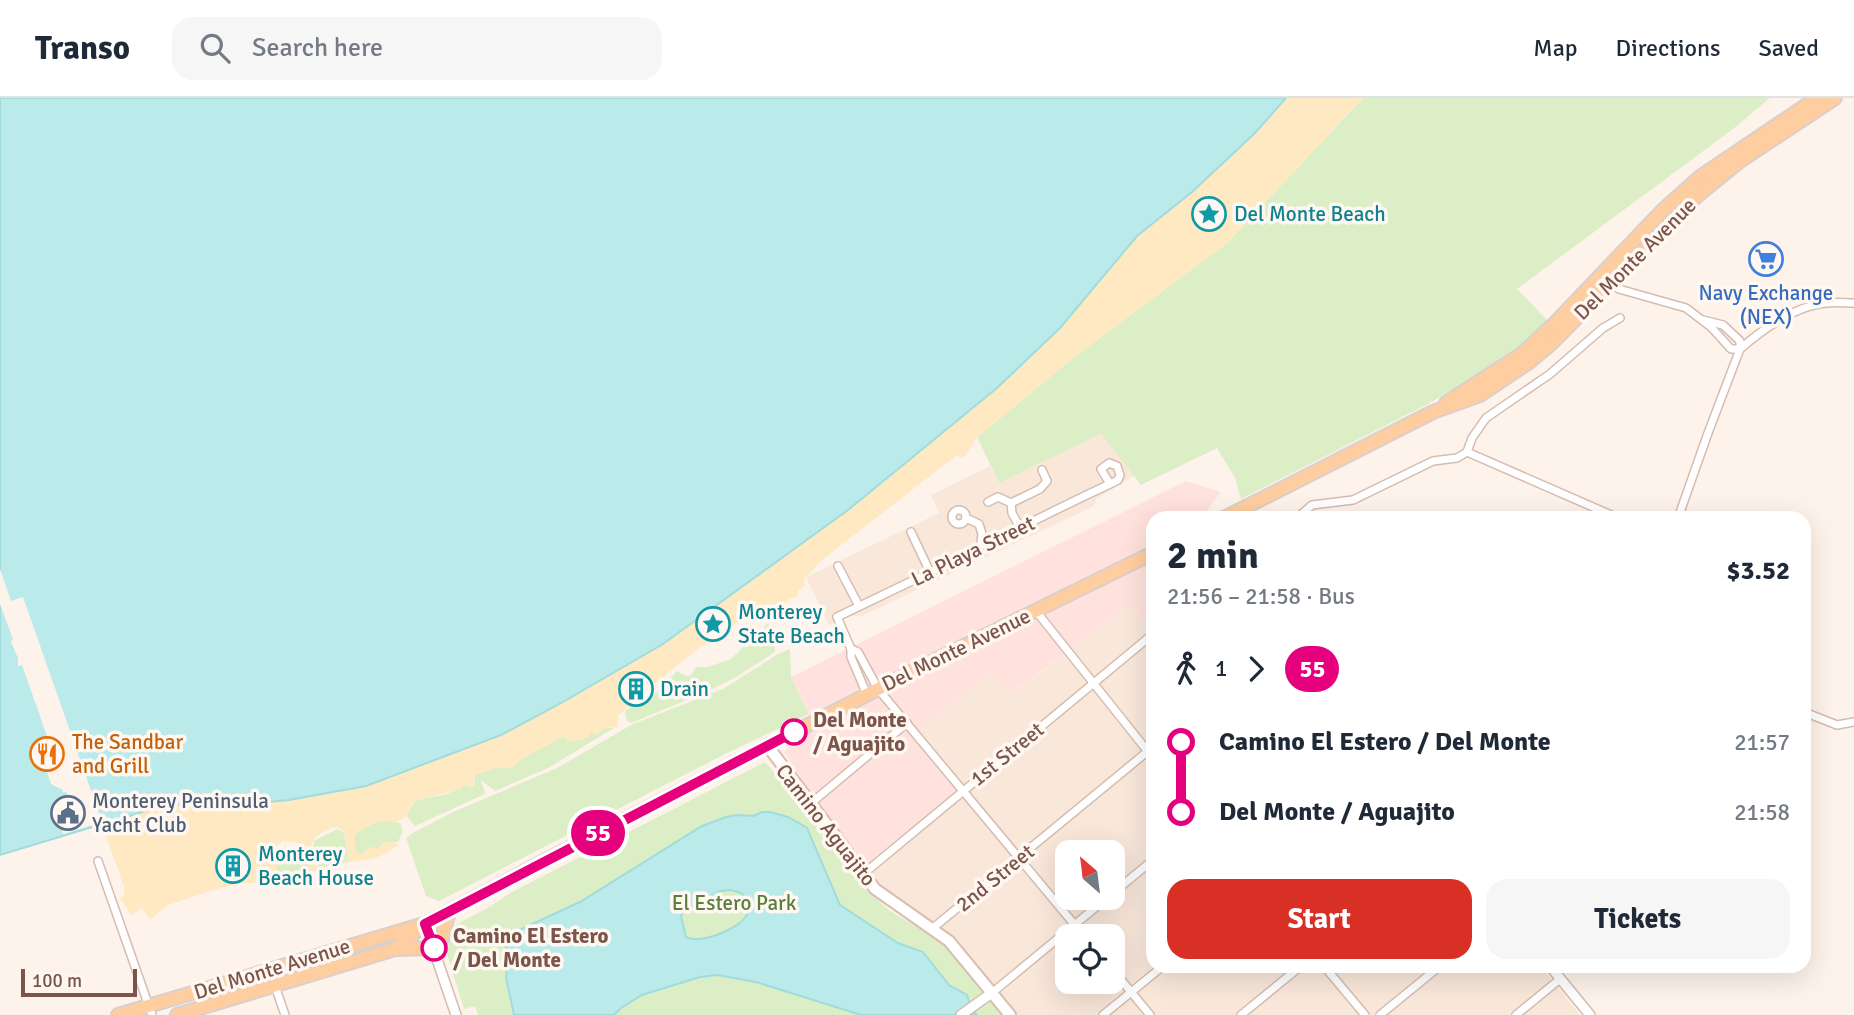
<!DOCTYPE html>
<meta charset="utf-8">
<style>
body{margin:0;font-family:Signika,sans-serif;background:#f6f6f7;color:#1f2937;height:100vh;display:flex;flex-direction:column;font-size:26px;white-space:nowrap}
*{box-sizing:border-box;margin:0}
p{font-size:23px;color:#747a83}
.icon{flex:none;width:38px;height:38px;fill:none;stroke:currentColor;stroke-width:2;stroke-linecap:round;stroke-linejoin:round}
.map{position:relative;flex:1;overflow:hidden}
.sheet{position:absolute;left:1146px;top:413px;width:665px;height:462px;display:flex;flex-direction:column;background:#fff;border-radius:21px;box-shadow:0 7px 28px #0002}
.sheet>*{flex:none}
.badge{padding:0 14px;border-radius:23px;font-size:24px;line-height:46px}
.needle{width:46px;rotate:332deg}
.buttons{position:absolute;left:1055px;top:742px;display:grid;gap:14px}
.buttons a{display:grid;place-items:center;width:70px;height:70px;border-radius:14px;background:#fff;box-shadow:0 7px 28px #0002;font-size:35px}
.scale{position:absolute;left:21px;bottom:18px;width:116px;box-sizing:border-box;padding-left:7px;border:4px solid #7c554a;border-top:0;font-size:19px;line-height:24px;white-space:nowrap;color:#7c554a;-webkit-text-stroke:5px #fff8f2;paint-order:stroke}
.map>.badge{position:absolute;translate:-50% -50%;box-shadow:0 0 0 4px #fff}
.legs{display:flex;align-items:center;gap:10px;height:77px;padding:0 21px;font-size:23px}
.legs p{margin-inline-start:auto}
.head{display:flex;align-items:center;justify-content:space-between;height:119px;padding:0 21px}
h1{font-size:38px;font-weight:700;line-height:52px}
.cta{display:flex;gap:14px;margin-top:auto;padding:14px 21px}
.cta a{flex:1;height:80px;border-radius:21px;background:#d93025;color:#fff;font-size:28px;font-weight:700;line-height:80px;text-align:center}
.cta a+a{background:#f6f6f7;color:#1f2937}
ul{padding:0 21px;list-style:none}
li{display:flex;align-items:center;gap:24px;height:70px;font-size:26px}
li i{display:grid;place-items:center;width:10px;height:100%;margin:0 9px;background:currentColor}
li i::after{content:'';width:18px;height:18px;margin:-9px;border:5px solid;border-radius:50%;background:#fff}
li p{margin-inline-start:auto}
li:first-child i{background:linear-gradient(#0000 50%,currentColor 0)}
li:last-child i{background:linear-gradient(currentColor 50%,#0000 0)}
header{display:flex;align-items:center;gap:42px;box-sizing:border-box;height:98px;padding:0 35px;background:#fff;border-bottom:2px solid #e0e1e3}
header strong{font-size:33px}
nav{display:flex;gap:38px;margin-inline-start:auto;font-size:24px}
.search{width:490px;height:63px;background:#f6f6f7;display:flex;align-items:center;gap:18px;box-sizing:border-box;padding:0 24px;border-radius:21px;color:#747a83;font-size:26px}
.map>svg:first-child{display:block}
.residential{fill:#f9e7da;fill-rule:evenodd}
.commercial{fill:#ffe2dd}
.green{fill:#dceec6}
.sand{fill:#ffe9c3}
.water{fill:#bbeaea;stroke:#a1dcdd;stroke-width:2;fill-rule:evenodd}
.pier{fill:#fef3ea}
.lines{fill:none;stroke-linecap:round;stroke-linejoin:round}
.minor-casing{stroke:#d5bcb0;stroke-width:10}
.tertiary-casing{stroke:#d5bcb0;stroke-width:12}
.secondary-casing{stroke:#dabcb0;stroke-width:14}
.primary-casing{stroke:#dacfcc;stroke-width:16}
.minor{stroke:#fff;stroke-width:7}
.tertiary{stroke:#fff;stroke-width:9}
.secondary{stroke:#fff;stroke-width:10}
.primary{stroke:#ffcea0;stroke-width:12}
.line-1-casing{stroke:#fff;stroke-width:16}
.line-1{stroke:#e6007e;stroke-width:10}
.stop-1-dot{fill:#fff;stroke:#e6007e;stroke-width:3.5}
.labels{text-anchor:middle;stroke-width:7;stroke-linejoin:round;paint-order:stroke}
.culture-label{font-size:21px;fill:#0d838f;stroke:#fff8f2;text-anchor:start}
.street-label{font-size:21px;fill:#7c554a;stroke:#fff8f2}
.shop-label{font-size:21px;fill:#366cbe;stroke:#fff8f2}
.stop-label{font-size:21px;font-weight:bold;fill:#7c554a;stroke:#fff8f2;text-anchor:start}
.food-label{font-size:21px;fill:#c56008;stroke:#fff8f2;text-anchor:start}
.service-label{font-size:21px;fill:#4e5e75;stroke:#fff8f2;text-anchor:start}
.park-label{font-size:21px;fill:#597d3d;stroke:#fff8f2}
</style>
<header>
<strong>Transo</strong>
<div class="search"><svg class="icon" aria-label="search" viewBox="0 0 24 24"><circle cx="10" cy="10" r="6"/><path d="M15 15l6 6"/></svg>Search here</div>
<nav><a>Map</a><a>Directions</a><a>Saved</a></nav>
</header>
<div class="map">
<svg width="1854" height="917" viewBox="0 0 1854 917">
<rect width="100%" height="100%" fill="#fef3ea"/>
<g class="residential">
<path d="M1101,336L1134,378L1096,401L1094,408L862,518H851L829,527L806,479L939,415L931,397L990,368L999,385Z"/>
<path d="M1130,507L1146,527L1153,522V868H1540L1580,917H1016L998,892L960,852L862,777L916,636L990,573L1010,597ZM1068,754H1113V800H1068ZM1068,838H1113V884H1068Z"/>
</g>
<path class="commercial" d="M1186,383L1221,394L1201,420H1153V522L1147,528L1130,507L1009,597L990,574L916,636L964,692L862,777L784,654L815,627L791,579Z"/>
<g class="green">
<path d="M1363,0H1770L1733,31L1517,191L1548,223L1508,260L1426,307L1241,401L1235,380L1217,350L1141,387L1101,336L999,385L977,339L1077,257L1227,145Z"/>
<path d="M768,525L774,538L775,554L736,579L706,594L631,625L627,623L625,614L639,599L653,597L660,592L677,573L686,578L691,577L696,569H708L731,561L743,549H749L751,540L763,547L760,535Z"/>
<path d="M790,551L791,579L809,616L723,657L439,803L426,798L406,740L411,736L453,714L557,670L633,626L723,591L778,556Z"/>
<path d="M605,630H614L548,670L495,693L481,682L485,695L483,697L415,728L407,719L408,713L416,702L447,696L464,687H474L475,677L495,670L513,669L518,663L563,638L570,644L578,641L588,631L593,634Z"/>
<path d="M765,664L806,710L865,791L890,813L929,836L949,852L1003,917H478L475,908L464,911L447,856L446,844L449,833L453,828L486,811L512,794Z"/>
<path d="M387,722L400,725L403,733L398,744L383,745L380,749L362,757L355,754V736L377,723Z"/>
<path d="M337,731L344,735L349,761L344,765L320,770L312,757L314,743Z"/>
<path d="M286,748L306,754L311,774L291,780L287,777L276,779L275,772L280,760L277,757L282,750Z"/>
</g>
<path class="sand" d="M1286,0H1363L1227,145L1077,257L977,339L966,357L961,360L957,357L822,462L804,481L805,487L798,493V498L789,501L788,504C774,510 760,511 747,519C707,540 673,572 638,599C630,605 626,612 618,618L617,629L605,630L595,637L588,632L591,636L587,640L570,644L563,638L518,663L513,669L495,670L475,677L472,690L464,687L461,689L462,691L416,702L408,712L407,718L395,725C378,719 370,728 355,736V754L362,757L369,749L378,750L386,743L399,746C379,763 368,761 344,765L349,761L344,734L338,729C316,734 304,744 316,768L322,771L311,774L306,754L300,745L282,743L273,751L280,760L275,772L277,779L285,774L288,780L268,785H240L210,793L168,807L150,822L142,810L131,817L120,800L124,798V789L101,724L1060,229L1137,138L1192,94L1255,35Z"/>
<g class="water">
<path d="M0,0H1286L1255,35L1192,94L1137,138L1060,230L997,290L848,412L663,546L563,604L501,637L366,688L289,702L236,707L195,704L152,711L0,757Z"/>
<path d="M762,714H770L788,719L807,730L840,807L898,845L923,854L949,887L967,897L971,910L977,917H861L756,884L717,877L700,879L642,897L621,910L614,917H514L506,880L509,853L498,839V833L505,836L515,834L580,804L702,728L726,719L736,717L753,718ZM730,792C737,793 745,795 748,803C759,826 700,848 686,839L681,818L684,813L720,793Z"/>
</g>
<path class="pier" d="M0,471L11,503L23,499L102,724L63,736L60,726L63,724L56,703L68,698L66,693L63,695V692L51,686L46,671L51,668H46L38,647L45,644L44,640L47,638L22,567L18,568V560L11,544L13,541L0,506Z"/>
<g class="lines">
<g class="minor-casing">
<g id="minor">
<path d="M1611,184L1619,191L1686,210L1711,229L1731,251H1740"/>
<path d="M1740,251C1763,231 1795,208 1826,205C1835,204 1845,205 1854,205"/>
<path d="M1467,354L1472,340L1486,320L1550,276L1603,230L1620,220"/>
<path d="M1467,354L1618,420"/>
<path d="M988,404L998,399L1011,405L1040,391L1047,383L1042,372"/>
<path d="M1011,405L1012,415L1020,430"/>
<circle cx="959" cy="419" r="7"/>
<path d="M966,420L979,426L982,436L981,445"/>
<path d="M1297,420L1312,407L1353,402L1433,363L1457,360L1467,354"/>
<path d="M1678,420L1708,335L1740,251V243L1723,227L1703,222"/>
<path d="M911,434L930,474"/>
<path d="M838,468L859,508"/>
<path d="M1036,513L1153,660"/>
<path d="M851,551L858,554L878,591L1084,838"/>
<path d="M867,597L851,559V551L837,519L966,457C980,446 994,442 1010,435C1043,418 1076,402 1110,386L1118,382L1120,377L1117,368L1109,365L1101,371L1110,386"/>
<path d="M1804,614L1837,627L1854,624"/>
<path d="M810,706L907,625"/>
<path d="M98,763L152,917"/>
<path d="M862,777L1153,536"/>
<path d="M1113,795L1153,762"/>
<path d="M933,830L1153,649"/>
<path d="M1324,868L1365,917"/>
<path d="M1113,872L1150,917"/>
<path d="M275,888L285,917"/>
<path d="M993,894L1107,800"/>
<path d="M1103,917L1163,868"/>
<path d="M1241,917L1301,868"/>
<path d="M1380,917L1440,868"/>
<path d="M1516,917L1560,881"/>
</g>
</g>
<g class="tertiary-casing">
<g id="tertiary">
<path d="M425,826L456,917"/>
<path d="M1550,868L1590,917"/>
<path d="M961,917L993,894"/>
</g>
</g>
<g class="secondary-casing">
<path id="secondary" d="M767,647L875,791L949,843L1010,917"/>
</g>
<g class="primary-casing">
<g id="primary">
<path d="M1446,305L1522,256L1556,224L1663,112L1700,79L1817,0"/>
<path d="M1224,420L1433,314L1480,297L1529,264L1552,245L1698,97L1740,63L1835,0"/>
<path d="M395,851L434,850"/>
<path d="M437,857L449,814"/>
<path d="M118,917L421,827"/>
<path d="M177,917L395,851L425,826L542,764L913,573L1153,455"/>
</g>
</g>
<use href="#minor" class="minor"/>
<use href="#tertiary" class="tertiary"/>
<use href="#secondary" class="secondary"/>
<use href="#primary" class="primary"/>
</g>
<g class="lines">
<g class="line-1-casing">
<path id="line-1" d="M434,850L425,826L794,634"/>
</g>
<use href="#line-1" class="line-1"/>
</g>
<defs>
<g id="sight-ring" transform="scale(1.75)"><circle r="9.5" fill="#fff8f2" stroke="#0f9aa8" stroke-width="1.5"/><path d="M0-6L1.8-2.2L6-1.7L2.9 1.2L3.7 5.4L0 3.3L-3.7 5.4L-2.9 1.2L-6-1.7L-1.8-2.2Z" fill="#0f9aa8"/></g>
<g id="supermarket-ring" transform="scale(1.75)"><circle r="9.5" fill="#fff8f2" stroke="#3f7fe0" stroke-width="1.5"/><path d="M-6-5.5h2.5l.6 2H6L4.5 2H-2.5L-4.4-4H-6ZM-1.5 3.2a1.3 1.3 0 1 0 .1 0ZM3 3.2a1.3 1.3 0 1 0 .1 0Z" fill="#3f7fe0"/></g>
<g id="building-ring" transform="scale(1.75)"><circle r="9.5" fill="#fff8f2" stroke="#0f9aa8" stroke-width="1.5"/><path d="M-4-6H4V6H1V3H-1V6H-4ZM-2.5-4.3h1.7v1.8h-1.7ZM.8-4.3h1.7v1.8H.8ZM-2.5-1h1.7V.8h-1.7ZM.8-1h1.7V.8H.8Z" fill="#0f9aa8"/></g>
<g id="restaurant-ring" transform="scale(1.75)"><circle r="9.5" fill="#fff8f2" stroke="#e8710a" stroke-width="1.5"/><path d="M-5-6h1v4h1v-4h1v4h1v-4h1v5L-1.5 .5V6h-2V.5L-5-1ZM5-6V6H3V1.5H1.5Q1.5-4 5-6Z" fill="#e8710a"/></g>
<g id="civic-ring" transform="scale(1.75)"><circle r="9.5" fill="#fff8f2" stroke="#5c6f8a" stroke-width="1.5"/><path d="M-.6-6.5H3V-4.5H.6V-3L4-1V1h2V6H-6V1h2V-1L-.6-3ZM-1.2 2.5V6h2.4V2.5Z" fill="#5c6f8a"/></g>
</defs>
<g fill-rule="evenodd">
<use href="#sight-ring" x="1209" y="116"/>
<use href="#supermarket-ring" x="1766" y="161"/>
<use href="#sight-ring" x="713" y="526"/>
<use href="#building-ring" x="636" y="591"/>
<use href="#restaurant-ring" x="47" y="656"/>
<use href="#civic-ring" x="68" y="715"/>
<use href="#building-ring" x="233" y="768"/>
</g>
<g class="stop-1-dot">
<circle cx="794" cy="634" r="12"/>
<circle cx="434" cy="850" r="12"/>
</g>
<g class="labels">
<g class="culture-label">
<text x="1234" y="123">Del Monte Beach</text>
<text x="738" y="521">Monterey<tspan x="738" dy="24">State Beach</tspan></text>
<text x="660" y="598">Drain</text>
<text x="258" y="763">Monterey<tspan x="258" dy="24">Beach House</tspan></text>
</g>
<g class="street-label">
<text transform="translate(1635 161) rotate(-45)" y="7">Del Monte Avenue</text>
<text transform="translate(973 453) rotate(-26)" y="7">La Playa Street</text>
<text transform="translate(956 552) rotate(-26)" y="7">Del Monte Avenue</text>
<text transform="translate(1007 656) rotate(-39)" y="7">1st Street</text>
<text transform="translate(826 727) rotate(52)" y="7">Camino Aguajito</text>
<text transform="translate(995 780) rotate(-39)" y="7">2nd Street</text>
<text transform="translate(272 871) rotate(-17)" y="7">Del Monte Avenue</text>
</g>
<g class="shop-label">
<text x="1766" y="202">Navy Exchange<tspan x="1766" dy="24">(NEX)</tspan></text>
</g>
<g class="stop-label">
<text x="813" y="629">Del Monte<tspan x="813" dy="24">/ Aguajito</tspan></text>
<text x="453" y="845">Camino El Estero<tspan x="453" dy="24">/ Del Monte</tspan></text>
</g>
<g class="food-label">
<text x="72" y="651">The Sandbar<tspan x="72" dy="24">and Grill</tspan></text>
</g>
<g class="service-label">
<text x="92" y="710">Monterey Peninsula<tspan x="92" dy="24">Yacht Club</tspan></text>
</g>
<g class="park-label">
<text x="734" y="812">El Estero Park</text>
</g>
</g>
</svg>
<div class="buttons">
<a><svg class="needle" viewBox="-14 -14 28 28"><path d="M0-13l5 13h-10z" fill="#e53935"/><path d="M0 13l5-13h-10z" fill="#747a83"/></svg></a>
<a><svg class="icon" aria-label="locate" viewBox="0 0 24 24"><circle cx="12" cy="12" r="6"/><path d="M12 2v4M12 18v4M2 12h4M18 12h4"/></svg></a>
</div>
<div class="scale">100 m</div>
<b class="badge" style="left:598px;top:735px;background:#e6007e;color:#fff">55</b>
<section class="sheet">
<div class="head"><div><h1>2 min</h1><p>21:56 – 21:58 · Bus</p></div><b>$3.52</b></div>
<div class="legs"><svg class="icon" aria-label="walk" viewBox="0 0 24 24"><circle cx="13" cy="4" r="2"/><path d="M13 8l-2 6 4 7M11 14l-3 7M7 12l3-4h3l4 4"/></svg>1<svg class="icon" aria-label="forward" viewBox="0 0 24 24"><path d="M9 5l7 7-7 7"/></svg><b class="badge" style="background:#e6007e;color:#fff">55</b></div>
<ul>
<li><i style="color:#e6007e"></i><b>Camino El Estero / Del Monte</b><p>21:57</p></li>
<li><i style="color:#e6007e"></i><b>Del Monte / Aguajito</b><p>21:58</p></li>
</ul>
<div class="cta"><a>Start</a><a>Tickets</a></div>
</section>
</div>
